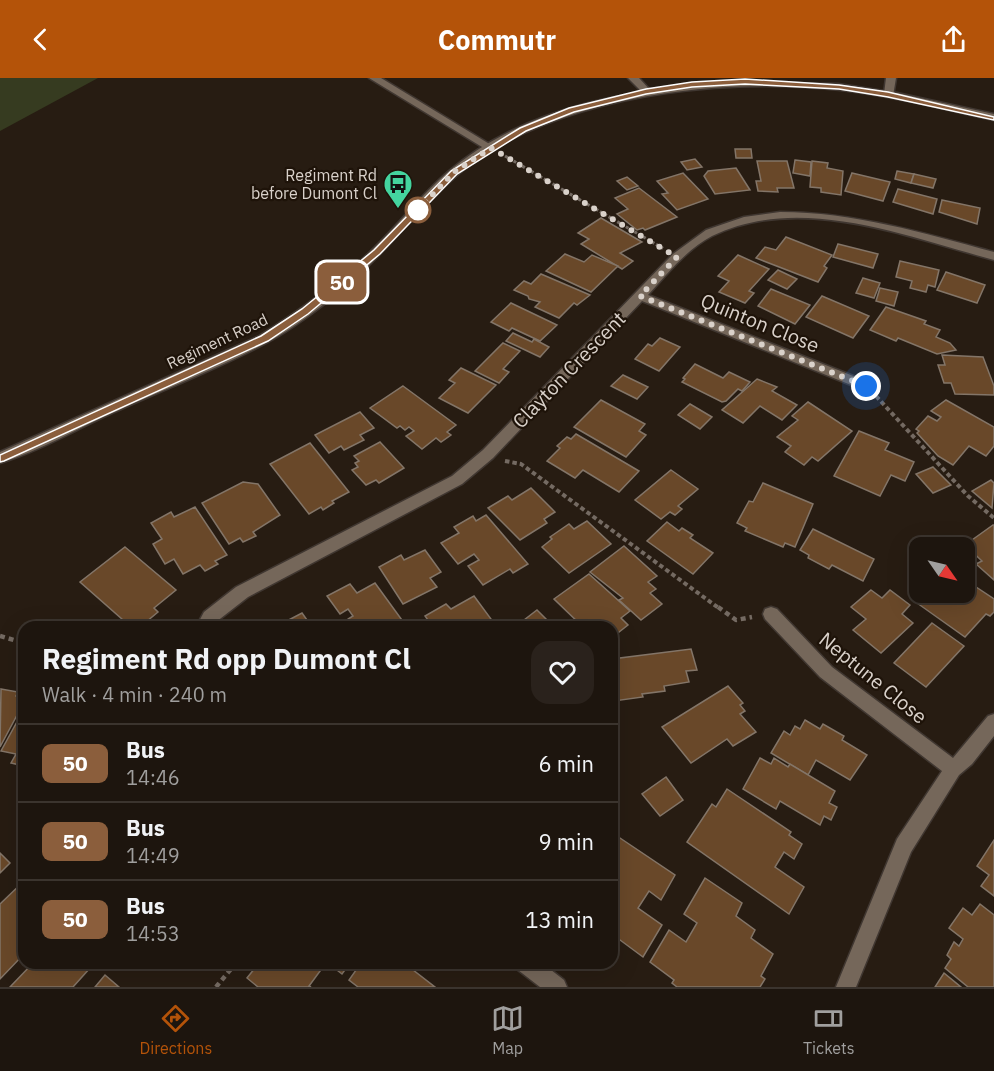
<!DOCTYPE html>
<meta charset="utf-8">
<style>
body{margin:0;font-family:"IBM Plex Sans",sans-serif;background:#2a221c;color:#f1f3f6;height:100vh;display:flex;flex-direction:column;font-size:22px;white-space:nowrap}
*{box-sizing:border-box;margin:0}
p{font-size:20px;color:#a09f9e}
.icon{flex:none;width:33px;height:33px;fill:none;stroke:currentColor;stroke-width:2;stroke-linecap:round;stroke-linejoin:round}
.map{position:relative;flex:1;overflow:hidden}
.side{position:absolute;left:18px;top:543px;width:600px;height:348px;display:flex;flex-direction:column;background:#1d150e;border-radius:18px;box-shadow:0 6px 24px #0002,0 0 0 2px #3b342e}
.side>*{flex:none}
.badge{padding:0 12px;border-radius:9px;font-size:21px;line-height:39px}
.needle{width:39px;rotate:124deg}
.controls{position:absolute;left:909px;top:459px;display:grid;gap:12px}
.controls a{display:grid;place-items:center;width:66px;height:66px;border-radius:12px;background:#1d150e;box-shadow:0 6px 24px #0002,0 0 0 2px #3b342e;font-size:30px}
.you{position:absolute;width:30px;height:30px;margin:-15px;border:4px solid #fff;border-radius:50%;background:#1a73e8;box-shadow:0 0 0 9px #1a73e833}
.map>.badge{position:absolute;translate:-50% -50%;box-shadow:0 0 0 3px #fff}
.round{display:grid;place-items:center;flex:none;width:63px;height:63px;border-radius:18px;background:#2a221c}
.summary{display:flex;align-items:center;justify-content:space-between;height:102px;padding:0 24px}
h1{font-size:28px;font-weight:700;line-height:45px}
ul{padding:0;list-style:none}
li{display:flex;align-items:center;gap:18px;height:78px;padding:0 24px;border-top:2px solid #3b342e}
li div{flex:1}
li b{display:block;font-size:22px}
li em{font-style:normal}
li .badge{min-width:66px;font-weight:700;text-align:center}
header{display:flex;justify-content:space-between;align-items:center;height:78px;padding:0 24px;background:#b45309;color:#fff;font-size:27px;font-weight:700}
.tab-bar{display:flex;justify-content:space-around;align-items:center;height:84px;border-top:2px solid #3b342e;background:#1d150e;font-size:16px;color:#a09f9e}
.tab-bar a{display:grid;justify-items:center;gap:3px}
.tab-bar .current{color:#b45309}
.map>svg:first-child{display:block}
.green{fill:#363b20}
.building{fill:#694829;stroke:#837568;stroke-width:1.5}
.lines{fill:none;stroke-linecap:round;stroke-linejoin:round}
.street-casing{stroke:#403731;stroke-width:3}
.secondary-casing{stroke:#403731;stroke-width:3}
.path-far2{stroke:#746a62;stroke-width:3;stroke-dasharray:3 2;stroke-linecap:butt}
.path-far1{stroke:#746a62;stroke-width:4;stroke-dasharray:4.5 3;stroke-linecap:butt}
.path{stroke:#746a62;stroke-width:4.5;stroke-dasharray:5 4;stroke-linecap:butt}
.street{fill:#75675a;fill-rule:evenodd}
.secondary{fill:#75675a;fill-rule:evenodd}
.line{fill:#8b5e3c;stroke:#fff;stroke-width:1.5}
.walk{stroke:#d9d1ca;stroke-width:6;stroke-dasharray:0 10.8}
.stop-dot{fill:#fff;stroke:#8b5e3c;stroke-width:3}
.labels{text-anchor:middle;stroke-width:4.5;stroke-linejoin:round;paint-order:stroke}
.far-poi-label{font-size:16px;fill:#d9d1ca;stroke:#1e1309;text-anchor:end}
.far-street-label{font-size:16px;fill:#d9d1ca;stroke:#1e1309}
.street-label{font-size:20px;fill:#d9d1ca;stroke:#1e1309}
</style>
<header><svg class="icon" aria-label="back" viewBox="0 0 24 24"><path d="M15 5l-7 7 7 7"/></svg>Commutr<svg class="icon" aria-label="share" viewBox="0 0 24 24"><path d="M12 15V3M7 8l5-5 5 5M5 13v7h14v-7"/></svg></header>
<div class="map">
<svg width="994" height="909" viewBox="0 0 994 909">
<rect width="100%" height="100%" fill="#271c12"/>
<path class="green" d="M0,0H98L0,53Z"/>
<g class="building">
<path d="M735,71H751L752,80H736Z"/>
<path d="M695,81L702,89L687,92L681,84Z"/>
<path d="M795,82L811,84L810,98L793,95Z"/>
<path d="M757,83H787L794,110H777L778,114L758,113L756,103H761Z"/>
<path d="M812,83L828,85L827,90L843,93L841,117L821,114V110L810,109Z"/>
<path d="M736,90L750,112L715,116L704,98L708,93Z"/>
<path d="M897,93L914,96L911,105L895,101Z"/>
<path d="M683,95L708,121L677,132L662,116L668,115L657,103Z"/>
<path d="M852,95L890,104L883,123L845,113Z"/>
<path d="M914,96L936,101L933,110L911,105Z"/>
<path d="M627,99L638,108L627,112L617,103Z"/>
<path d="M639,110L677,139L645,152L643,150L637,152L617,136L628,131L615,120Z"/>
<path d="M898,111L937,121L933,136L893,124Z"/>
<path d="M942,122L980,130L977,146L939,134Z"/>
<path d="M601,140L642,164L620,175L633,183L622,191L581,166L589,161L578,155Z"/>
<path d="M786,159L832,177L824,188L827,190L818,204L756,180L765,169L776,172Z"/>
<path d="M838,166L878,176L873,190L833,179Z"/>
<path d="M565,176L584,184L592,177L618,188L591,214L546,193Z"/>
<path d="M738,177L769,191L749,213L754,215L745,225L719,214L729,203L718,198Z"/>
<path d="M900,183L939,192L935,209L928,207L926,214L910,210L912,203L896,199Z"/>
<path d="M778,192L797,201L787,211L768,202Z"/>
<path d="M946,194L985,207L977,225L937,212Z"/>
<path d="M541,196L590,217L577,227L574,225L559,240L535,229L540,224L529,221L528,218L514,212L524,203L531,206Z"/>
<path d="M863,200L880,205L874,220L856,215Z"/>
<path d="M880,210L898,214L894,228L876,223Z"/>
<path d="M771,211L810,227L795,246L758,228Z"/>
<path d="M822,218L869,238L853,260L806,239Z"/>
<path d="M511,225L557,247L540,263L512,250L509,253L491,244Z"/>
<path d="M886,229L926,243L924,246L940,252L936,259L950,265L956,272L937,276L898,260L896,263L870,252Z"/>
<path d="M513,255L532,264L534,261L549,269L540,279L506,263Z"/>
<path d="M660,260L680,269L659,293L635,281L648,266L652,268Z"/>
<path d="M503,265L520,273L503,291L509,294L499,305L475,293Z"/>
<path d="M942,277L983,279L994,308V317L955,316L951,305H944L938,287H945Z"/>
<path d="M695,286L723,300L729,294L750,304L742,313L738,311L726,323L722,324L682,304L685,301L683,300Z"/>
<path d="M461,290L496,307L468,335L439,320L455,305L449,302Z"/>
<path d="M623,297L648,309L637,321L611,308Z"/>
<path d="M757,301L777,309L772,313L797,327L782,342L760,328L743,345L722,332Z"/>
<path d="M403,308L456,347L447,354L451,357L441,364L436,360L422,371L406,358L414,353L409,349L405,352L400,348L397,350L370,330Z"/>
<path d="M601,322L645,346L639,353L646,357L626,379L574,349Z"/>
<path d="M946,322L994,349V368L986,378L969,368L953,387L938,378L917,355L919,353L916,351L928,338L937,343L941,339L931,333Z"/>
<path d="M808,324L852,353L818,383L812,379L804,387L785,374L791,368L777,359L798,342L792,338Z"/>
<path d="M690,326L712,339L700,351L678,337Z"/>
<path d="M360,334L374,350L360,357L364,362L344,372L341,368L329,375L315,357Z"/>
<path d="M859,353L889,365L885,372L914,384L905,403L891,397L880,418L834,398Z"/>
<path d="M576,356L639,393L619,414L583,392L575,400L547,383L560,370L557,368L567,359L571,361Z"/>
<path d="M380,364L404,390L379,405L376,402L366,407L352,392L358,389L355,385L359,383L354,378Z"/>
<path d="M310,365L349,414L332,423L334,425L323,432L321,429L309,436L270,386Z"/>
<path d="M933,389L951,407L933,415L916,396Z"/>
<path d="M671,392L698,411L678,428L682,431L675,437L670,434L661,441L635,422Z"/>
<path d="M991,402L994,405L992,430L972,413Z"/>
<path d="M243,404L258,406L280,437L253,454L256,458L243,464L240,460L229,466L202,425Z"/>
<path d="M763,405L813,426L795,469L785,465L783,469L745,453L747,450L737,445L749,423L753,424Z"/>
<path d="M531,410L555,434L544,441L547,445L520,462L488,430L508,418L512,422Z"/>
<path d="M195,429L227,477L215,483L218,486L205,493L200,487L183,496L174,481L165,486L153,466L162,461L151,445L171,434L174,439Z"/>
<path d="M486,437L528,486L513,495L510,491L483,507L468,488L479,482L474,476L458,486L441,465L459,455L454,449L473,438L476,443Z"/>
<path d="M587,443L611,466L569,495L542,469L552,461L550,459L569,446L574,451Z"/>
<path d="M667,444L679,453L682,450L693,457L690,460L713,475L693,496L647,463Z"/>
<path d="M993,447H994V502L976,486L982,483L965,467Z"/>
<path d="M813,451L874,481L863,503L832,487L829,491L808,480L809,477L800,472Z"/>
<path d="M624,468L657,498L648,504L656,511L650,515L662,526L641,542L619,522L623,520L590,494Z"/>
<path d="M125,469L176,512L154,530L158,534L140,549H131L80,504Z"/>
<path d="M425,472L441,494L430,500L437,509L403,526L379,489L401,477L404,482Z"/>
<path d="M589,496L630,533L621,540L628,547L614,558L612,549H583L554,521Z"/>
<path d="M964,501L994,521V534L990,538L986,536L965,559L917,525L927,514H964Z"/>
<path d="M375,505L407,549H347L345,547L348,541L353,538L348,531L340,536L327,518L350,506L357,515Z"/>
<path d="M871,512L882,520L890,512L910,527L902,536L913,545L881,575L853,552L866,541L851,529Z"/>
<path d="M474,518L491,541L480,549H433L425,538L446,526L451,531Z"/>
<path d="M537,532L554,549H515Z"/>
<path d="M302,535L312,549H269L279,543L281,546Z"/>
<path d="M932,545L964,568L926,609L894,585Z"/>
<path d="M691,571L697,592L686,593L689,604L664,608L665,613L642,616L643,619L614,623L612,581Z"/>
<path d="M728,608L743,625L740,627L745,633L740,636L756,654L733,668L727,661L691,685L662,649Z"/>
<path d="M1,611L18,614L16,618L24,619V624L0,669Z"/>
<path d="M24,631V688L11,685L16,676L1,673Z"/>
<path d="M805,642L820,651L823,646L844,658L842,662L867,677L850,702L816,682L808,697L771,675L784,653L790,657L795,648L800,651Z"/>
<path d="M760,680L771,686L774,680L788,689L790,686L835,713L829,725L837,729L831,742L824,738L820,747L780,723L776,731L743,711Z"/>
<path d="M666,699L683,722L660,738L642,716Z"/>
<path d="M727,711L791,754L789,757L802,766L794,781L784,774L775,789L804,809L789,836L687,764L712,726L716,729Z"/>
<path d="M617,758L675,797L661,822L649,813L638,830L662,847L643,879L616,859L612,865V766Z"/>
<path d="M994,762V818L981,808L989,797L977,788Z"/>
<path d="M0,775L10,785L0,795Z"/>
<path d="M705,800L742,825L736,838L755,852L751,860L773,876L761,898L765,901L760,909H677L672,905L674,902L650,884L669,852L686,864L697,845L684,836Z"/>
<path d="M24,803V876L0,901V826Z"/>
<path d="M980,826L994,837V909H968L945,890L951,881L947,877L954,864L959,868L963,861L949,850L963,830L972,837Z"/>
<path d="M33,885H84L90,890L73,909H10Z"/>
<path d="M259,885H326L309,908L311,909H258L247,900Z"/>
<path d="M328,885H350L342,896Z"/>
<path d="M361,885H404L435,909H358L349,902Z"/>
<path d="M944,895L961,909H935Z"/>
<path d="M105,897L119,909H95Z"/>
</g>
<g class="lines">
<g class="street-casing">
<g id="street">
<path d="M369,0H381L496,70L487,72Z"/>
<path d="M628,0H639L651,13L643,15Z"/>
<path d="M886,0H896L893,18L884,16Z"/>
<path d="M780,134C854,134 923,155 994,174V182C907,159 800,115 712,158C687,171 667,196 648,217L871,305L873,308L871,311H861L642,223L493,380L462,406L248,519L216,544L213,549H196L204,534L236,509L452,398L483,372L673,176L706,152L744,139Z"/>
<path d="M771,529L777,531L832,589L953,680L988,638L994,636V658L972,686L959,697L911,774L856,909H836L897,761L942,693L820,599L765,541L763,536L765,531Z"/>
<path d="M515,885H542L564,902L567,909H540L518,892Z"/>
</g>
</g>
<g class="secondary-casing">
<path id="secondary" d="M739,4L838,6L897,15L994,36V42C943,31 893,18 841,12C730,0 599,14 500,67C436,102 397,167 341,213C318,231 294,250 268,264C220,290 167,310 117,333C78,350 40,373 0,385V374L259,258C301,232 340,204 375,169C400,145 421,117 448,94C527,26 639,10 739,4Z"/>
</g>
<path class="path-far2" d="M505,78L664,171"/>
<g class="path-far1">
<path d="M876,318L968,418L994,440"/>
<path d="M505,383L521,386L720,531"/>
</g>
<g class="path">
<path d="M718,529L736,542L752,539"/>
<path d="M0,558L24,565"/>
<path d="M216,909L236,885"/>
</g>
<use href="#street" class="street"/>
<use href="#secondary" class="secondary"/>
</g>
<path class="line" d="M745,1L839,7L888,14L994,39V42L888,19L839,11L745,6L692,9L646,16L574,34L526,53L457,96L380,176L308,236L268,263L4,383L0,384V377L261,258L302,231L374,172L451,93L520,50L569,30L646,11L692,4Z"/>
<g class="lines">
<path class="walk" d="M418,132L454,94L491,70L677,179L640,218L866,308"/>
</g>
<defs>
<g id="bus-pin" transform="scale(1.5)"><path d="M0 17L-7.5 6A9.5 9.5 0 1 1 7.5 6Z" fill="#44d49f" stroke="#1e1309"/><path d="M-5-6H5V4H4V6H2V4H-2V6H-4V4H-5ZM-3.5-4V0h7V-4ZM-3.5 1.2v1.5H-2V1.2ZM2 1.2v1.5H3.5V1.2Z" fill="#111"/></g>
</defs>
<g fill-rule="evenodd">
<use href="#bus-pin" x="398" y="106"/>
</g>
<circle class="stop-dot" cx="418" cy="132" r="12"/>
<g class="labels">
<g class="far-poi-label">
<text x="377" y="103">Regiment Rd<tspan x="377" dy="18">before Dumont Cl</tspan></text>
</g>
<g class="far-street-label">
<text transform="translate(217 263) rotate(-25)" y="6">Regiment Road</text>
</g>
<g class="street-label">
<text transform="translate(760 245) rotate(22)" y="7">Quinton Close</text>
<text transform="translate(569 292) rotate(-46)" y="7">Clayton Crescent</text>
<text transform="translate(873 600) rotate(39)" y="7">Neptune Close</text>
</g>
</g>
</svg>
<div class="controls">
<a><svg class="needle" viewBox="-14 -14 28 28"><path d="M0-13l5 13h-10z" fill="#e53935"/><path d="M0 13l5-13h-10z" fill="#a09f9e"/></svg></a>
</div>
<div class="you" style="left:866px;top:308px"></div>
<b class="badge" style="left:342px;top:204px;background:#8b5e3c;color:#fff">50</b>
<section class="side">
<div class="summary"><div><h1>Regiment Rd opp Dumont Cl</h1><p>Walk · 4 min · 240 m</p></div><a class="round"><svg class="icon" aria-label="heart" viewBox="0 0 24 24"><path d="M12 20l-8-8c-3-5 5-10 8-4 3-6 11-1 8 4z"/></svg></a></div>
<ul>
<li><span class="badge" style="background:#8b5e3c;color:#fff">50</span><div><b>Bus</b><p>14:46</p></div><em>6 min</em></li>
<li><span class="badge" style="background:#8b5e3c;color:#fff">50</span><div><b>Bus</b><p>14:49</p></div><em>9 min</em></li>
<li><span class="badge" style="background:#8b5e3c;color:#fff">50</span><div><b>Bus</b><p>14:53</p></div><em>13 min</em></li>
</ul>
</section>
</div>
<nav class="tab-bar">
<a class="current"><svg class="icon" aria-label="directions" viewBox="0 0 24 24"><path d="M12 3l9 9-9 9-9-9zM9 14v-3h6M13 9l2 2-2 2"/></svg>Directions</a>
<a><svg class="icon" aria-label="map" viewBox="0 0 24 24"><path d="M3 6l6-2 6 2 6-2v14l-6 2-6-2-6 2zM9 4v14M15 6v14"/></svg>Map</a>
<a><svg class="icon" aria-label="tickets" viewBox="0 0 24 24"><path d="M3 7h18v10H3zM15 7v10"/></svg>Tickets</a>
</nav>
